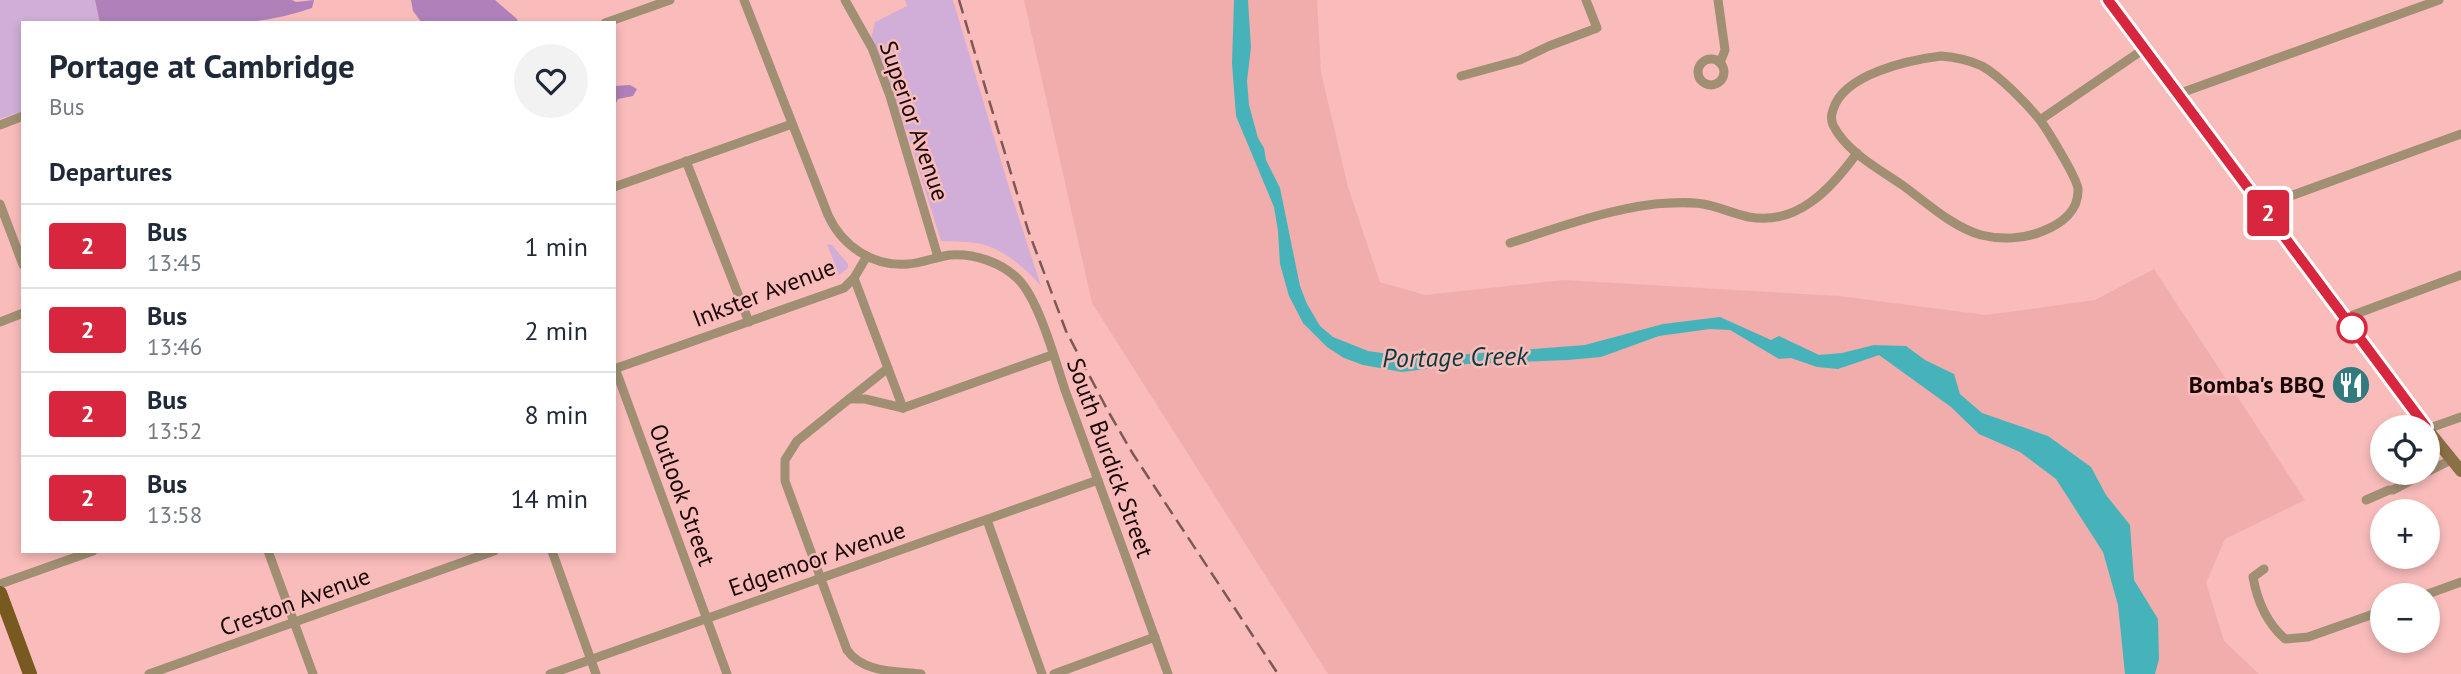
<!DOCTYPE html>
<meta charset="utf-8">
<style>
body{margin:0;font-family:"PT Sans",sans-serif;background:#f2f2f3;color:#1f2937;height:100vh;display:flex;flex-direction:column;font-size:26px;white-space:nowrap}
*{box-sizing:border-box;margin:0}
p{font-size:23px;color:#747a83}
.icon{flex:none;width:38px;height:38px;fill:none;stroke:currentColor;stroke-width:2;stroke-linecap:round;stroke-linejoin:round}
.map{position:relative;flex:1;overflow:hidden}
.details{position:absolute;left:21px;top:21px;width:595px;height:532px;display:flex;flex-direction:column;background:#fff;border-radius:0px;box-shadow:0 4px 10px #0003}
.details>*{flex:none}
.badge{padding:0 14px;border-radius:5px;font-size:24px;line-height:46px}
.tools{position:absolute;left:2370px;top:415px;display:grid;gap:14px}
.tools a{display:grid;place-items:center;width:70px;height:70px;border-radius:50%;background:#fff;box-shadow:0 4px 10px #0003;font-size:35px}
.map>.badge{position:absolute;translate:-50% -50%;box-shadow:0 0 0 4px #fff}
h2{padding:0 28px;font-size:26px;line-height:63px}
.round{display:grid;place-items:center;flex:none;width:74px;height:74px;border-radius:37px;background:#f2f2f3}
.head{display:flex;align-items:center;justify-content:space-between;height:119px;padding:0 28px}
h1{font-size:33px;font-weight:600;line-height:52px}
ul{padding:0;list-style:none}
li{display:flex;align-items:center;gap:21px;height:84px;padding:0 28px;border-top:2px solid #e0e1e3}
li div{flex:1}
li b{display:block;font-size:26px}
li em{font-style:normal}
li .badge{min-width:77px;font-weight:700;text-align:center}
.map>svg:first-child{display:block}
.built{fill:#f1adac}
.green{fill:#d0aed7}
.forest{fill:#af80ba}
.water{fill:#45b3b9}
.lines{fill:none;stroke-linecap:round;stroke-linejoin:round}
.street{stroke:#a08f73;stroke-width:9}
.secondary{stroke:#897045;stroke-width:12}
.primary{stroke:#78591f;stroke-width:14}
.rail{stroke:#7e5857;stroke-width:2.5;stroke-dasharray:14 7;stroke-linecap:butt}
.line-casing{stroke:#fff;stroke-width:16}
.line{stroke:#d7263d;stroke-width:10}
.stop-dot{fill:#fff;stroke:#d7263d;stroke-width:3.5}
.labels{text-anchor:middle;stroke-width:5;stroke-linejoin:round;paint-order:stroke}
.street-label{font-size:24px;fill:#190606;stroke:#f9bcbb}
.poi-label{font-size:24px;font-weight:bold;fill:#190606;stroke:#f9bcbb;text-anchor:end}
.water-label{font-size:26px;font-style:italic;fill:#073c3e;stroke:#f9bcbb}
</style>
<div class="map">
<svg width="2461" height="674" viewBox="0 0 2461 674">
<rect width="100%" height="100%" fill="#f9bcbb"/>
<path class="built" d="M1024,0H1317L1321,72L1348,187L1380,282L1425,295L1564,280L1839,296L1986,315L2095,300L2154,269L2305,500L2225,539L2206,583L2224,641L2259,674H1328L1092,303Z"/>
<g class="green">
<path d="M0,0H95L100,23H23V111L0,119Z"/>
<path d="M905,0H953L1011,194L1041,286C1025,268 1005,250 981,244C968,241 954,242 941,241L909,138L871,39L875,22L907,6Z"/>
<path d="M827,244L832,245L848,264V268L839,275Z"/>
</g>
<g class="forest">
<path d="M95,0H292L296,2L314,0L312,8C245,32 171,23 100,23Z"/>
<path d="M411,0H495L517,19L518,23H422L413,11Z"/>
<path d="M630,85L637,89L633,96L618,99L614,107V86Z"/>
</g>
<path class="water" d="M1234,0H1248L1251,47L1247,81L1249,105L1258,138L1264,148L1266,160L1280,188L1300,286L1307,304L1320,326L1333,337L1368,351L1382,353L1456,355L1585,345L1663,324L1720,317L1771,340L1779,336L1819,355L1842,353L1874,345L1906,346L1925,360L1954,374L1960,394L1982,413L2048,436L2091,467L2106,495L2130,525L2134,580L2158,619L2159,659L2155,674H2125L2118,605L2103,552L2056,479L2020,452L1979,434L1951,407L1879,355L1838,369L1817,367L1791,358L1779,359L1730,330L1710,329L1659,336L1601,357L1568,360L1467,364L1402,372L1363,365L1344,358L1327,347L1303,323L1289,296L1280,264L1278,231L1274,207L1236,116L1232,63Z"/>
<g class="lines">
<g class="street">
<path d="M744,0L828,215C842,246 873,267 908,264C922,263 936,257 950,255C973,253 1001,262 1018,279C1039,300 1055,360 1065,390C1100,485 1134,579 1168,674"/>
<path d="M845,0L872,48L890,96L938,257"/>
<path d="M1718,0L1725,50L1720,63"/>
<path d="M605,23L670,0"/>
<path d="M1941,56C1955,57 1969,60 1982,66C2000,76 2027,104 2040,120C2048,131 2077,178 2078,189C2079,211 2061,224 2043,231C2024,239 2001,240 1981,235C1953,227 1928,204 1905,187C1881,170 1847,153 1833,125C1831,120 1831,115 1833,110C1843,74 1909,60 1941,56Z"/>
<circle cx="1711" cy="72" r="13"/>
<path d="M1461,76L1520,60L1549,46L1597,28L1586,0"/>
<path d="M2178,94L2439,0"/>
<path d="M2040,120L2144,49"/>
<path d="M0,125L23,116"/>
<path d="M686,161L749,322"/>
<path d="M614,187L792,124"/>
<path d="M0,204L23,265"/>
<path d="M2263,206L2461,134"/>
<path d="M1510,243C1557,228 1605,210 1655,204C1672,203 1691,201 1708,205C1721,208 1735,214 1749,217C1797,226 1831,189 1857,153"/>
<path d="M854,278L903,408"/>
<path d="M2345,318L2461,275"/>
<path d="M0,322L23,313"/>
<path d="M615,368L727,674"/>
<path d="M614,369L844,288L854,278L867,256"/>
<path d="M849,399L888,368"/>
<path d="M903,408L865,399H849L797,441L785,460V481L847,650C863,673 896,671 921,674"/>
<path d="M903,408L1052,355"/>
<path d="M2427,429L2461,417"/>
<path d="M2427,472L2451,460"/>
<path d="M2366,500L2389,490H2393L2427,472"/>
<path d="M987,520L1042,674"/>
<path d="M268,551L313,674"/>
<path d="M552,551L596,674"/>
<path d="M2264,569L2253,577C2257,600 2267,623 2285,639L2308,637L2382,611"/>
<path d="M0,584L93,551"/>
<path d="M2425,595L2461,582"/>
<path d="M149,674L494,551"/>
<path d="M550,674L1098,480"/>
<path d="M1054,674L1155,637"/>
</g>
<g class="secondary">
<path d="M2108,0L2426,427"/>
<path d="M2427,429L2461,471"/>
</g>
<path class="primary" d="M0,593L30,674"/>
<path class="rail" d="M959,0L1028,230L1066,331L1108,411L1133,454L1278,674"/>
</g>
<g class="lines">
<g class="line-casing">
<path id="line" d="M2108,0L2426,427"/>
</g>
<use href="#line" class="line"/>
</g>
<defs>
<g id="restaurant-disc" transform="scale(2.0125)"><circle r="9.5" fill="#317b7e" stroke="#f9bcbb"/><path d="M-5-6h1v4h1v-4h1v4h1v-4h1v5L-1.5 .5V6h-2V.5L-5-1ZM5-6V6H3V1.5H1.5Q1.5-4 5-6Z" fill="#fff"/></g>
</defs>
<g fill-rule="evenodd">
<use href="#restaurant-disc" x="2351" y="385"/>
</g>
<circle class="stop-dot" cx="2352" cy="328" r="14"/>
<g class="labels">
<g class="street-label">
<text transform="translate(914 121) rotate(71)" y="8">Superior Avenue</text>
<text transform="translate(764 293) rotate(-21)" y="8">Inkster Avenue</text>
<text transform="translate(1110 458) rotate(70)" y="8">South Burdick Street</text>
<text transform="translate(682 495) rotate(70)" y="8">Outlook Street</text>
<text transform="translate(817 559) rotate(-19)" y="8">Edgemoor Avenue</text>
<text transform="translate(295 602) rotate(-20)" y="8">Creston Avenue</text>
</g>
<g class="poi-label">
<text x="2324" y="393">Bomba's BBQ</text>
</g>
<g class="water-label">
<text transform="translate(1455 357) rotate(-1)" y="9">Portage Creek</text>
</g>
</g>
</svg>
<div class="tools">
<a><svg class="icon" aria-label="locate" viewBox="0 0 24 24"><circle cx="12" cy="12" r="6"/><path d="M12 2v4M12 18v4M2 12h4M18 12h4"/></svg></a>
<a>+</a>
<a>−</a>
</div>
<b class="badge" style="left:2268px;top:213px;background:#d7263d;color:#fff">2</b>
<section class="details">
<div class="head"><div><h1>Portage at Cambridge</h1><p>Bus</p></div><a class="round"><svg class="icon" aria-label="heart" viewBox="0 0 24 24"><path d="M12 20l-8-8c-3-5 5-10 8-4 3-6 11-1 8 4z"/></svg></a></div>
<h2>Departures</h2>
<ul>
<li><span class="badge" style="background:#d7263d;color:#fff">2</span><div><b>Bus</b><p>13:45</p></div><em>1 min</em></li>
<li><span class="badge" style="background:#d7263d;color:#fff">2</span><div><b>Bus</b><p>13:46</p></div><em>2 min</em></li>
<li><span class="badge" style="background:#d7263d;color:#fff">2</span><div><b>Bus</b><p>13:52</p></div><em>8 min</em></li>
<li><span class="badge" style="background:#d7263d;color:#fff">2</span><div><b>Bus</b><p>13:58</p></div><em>14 min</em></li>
</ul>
</section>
</div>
